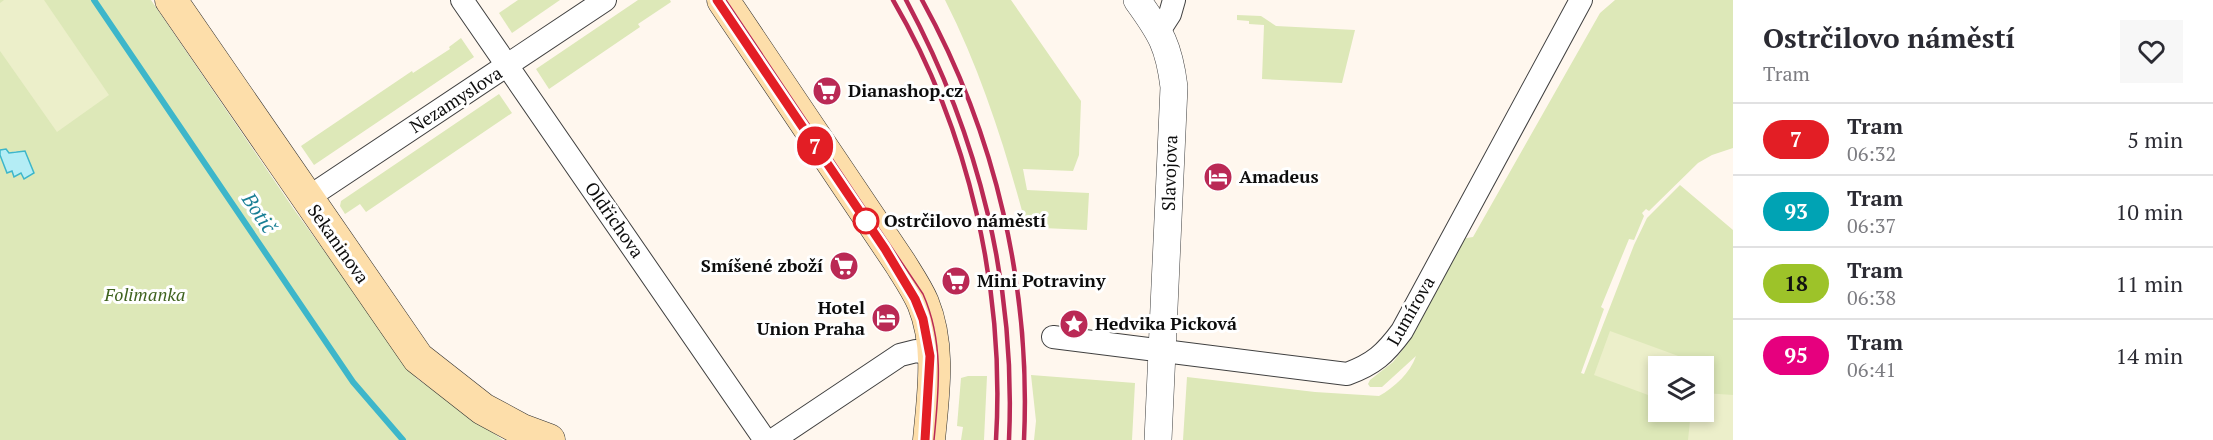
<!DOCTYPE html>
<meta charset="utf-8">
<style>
body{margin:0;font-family:"PT Serif",serif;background:#f7f7f7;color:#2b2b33;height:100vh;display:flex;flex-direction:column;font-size:22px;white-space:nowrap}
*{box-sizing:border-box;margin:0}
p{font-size:20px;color:#7c7c81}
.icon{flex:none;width:33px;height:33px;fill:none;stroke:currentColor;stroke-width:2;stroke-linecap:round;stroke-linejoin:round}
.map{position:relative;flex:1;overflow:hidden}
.side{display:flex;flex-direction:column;background:#fff;width:480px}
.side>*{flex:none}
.badge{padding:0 12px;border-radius:20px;font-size:21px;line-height:39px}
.controls{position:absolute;left:1648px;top:356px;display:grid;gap:12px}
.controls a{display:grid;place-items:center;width:66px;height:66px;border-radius:0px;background:#fff;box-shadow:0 3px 9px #0003;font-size:30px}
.map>.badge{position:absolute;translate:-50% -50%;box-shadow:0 0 0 3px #fff}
.round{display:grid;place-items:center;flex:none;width:63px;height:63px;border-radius:0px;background:#f7f7f7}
.head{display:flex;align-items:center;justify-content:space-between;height:102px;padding:0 30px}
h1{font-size:28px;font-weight:800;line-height:45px}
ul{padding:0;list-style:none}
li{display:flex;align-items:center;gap:18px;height:72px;padding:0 30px;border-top:2px solid #e1e1e2}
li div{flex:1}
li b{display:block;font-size:22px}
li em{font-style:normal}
li .badge{min-width:66px;font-weight:700;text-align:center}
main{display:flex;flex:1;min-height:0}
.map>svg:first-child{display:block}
.green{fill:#dde8b8;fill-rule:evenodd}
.pitch{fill:#ecefca}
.water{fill:#b4edf5;stroke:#3db6ca;stroke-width:1.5}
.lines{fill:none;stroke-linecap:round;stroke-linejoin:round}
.stream{stroke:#3db6ca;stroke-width:6}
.minor-casing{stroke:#404040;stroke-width:24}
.tertiary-casing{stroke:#404040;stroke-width:28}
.secondary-casing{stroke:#2f2f2f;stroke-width:33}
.minor{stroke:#fff;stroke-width:22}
.tertiary{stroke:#fff;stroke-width:27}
.secondary{stroke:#fddeaa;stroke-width:32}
.tram{stroke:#ba2955;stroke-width:1.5}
.rail{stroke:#ba2955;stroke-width:4.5}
.line-casing{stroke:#fff;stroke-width:14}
.line{stroke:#e31e25;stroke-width:9}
.stop-dot{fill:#fff;stroke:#e31e25;stroke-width:3}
.labels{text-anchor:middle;stroke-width:6;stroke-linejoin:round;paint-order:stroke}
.poi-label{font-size:18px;font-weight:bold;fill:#0d0d0d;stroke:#fff;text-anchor:start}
.street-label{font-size:18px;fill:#0d0d0d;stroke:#fff}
.stop-label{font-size:18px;font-weight:bold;fill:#0d0d0d;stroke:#fff;text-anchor:start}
.park-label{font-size:18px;font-style:italic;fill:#3f631f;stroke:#fff}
.water-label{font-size:20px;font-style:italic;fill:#197f95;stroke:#fff}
</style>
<main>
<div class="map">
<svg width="1733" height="440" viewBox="0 0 1733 440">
<rect width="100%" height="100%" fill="#fff7ee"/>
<g class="green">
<path d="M0,0H151L293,208L416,378L503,440H0V155L7,173L12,171L21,173L24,179L18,153L16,151L9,153L6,149L0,150Z"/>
<path d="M518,0H560L512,33L499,13Z"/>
<path d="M638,0H670L671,2L638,24L640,27L549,89L536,69Z"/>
<path d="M945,0H1011L1081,101L1079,155L1073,171L1023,169L1027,190L1089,193L1087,230L1043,228L1024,218C1004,144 980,69 945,0Z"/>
<path d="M1615,0H1733V148L1712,155L1698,163L1649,211L1646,209L1642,213L1644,216L1634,240L1629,239L1601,307L1604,309L1581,373L1584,374L1634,245L1647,218L1680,185L1733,230V440H1183L1187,377L1315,392L1379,396C1395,387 1410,373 1416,356L1382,387H1370L1368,384L1370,380L1393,362L1404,348L1459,250L1460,239L1473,237L1600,13ZM1659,366H1704V411H1659Z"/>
<path d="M1237,15L1261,16L1276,26L1355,30L1342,83L1262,79L1264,25L1249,24V21L1237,20Z"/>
<path d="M461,38L474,57L314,165L301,146L412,71L413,73L450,49L449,47Z"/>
<path d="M499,94L512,113L366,212L360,204L345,214L340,206L341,201Z"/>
<path d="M1031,375L1135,383L1132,440H1034L1036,421Z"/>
<path d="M968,376H987L984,440H961L963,427L957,426L961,378Z"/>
</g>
<g class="pitch">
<path d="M4,0H44L109,95L57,132L0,51V3Z"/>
<path d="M1610,331L1692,361L1690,366H1659V399L1594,375Z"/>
<path d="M1704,393L1733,395V440H1688L1691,411H1704Z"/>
</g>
<path class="water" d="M6,149L9,153L25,151L34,173L24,179L21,173L14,177L12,171L7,173L0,155V150Z"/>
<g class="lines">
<path class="stream" d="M94,0L353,382L403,440"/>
<g class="minor-casing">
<g id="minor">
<path d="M462,0L765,440"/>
<path d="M1159,31L1170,14L1174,0"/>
<path d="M306,199L605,0"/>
<path d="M1053,337L1347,374C1374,364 1385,354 1402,331L1581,0"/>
<path d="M773,440L900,355L916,351L935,355"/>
</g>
</g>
<g class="tertiary-casing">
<path id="tertiary" d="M1137,0C1161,33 1169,46 1174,87L1158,440"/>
</g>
<g class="secondary-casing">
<g id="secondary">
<path d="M171,0L418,358L483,409L522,430L549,440"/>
<path d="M723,0L900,263C908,276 917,289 923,303C941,347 933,395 929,440"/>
</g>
</g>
<use href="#minor" class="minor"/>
<use href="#tertiary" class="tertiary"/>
<use href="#secondary" class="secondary"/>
<g class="tram">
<path d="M726,0L923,294C944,341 939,390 934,440"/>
<path d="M906,281C936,331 929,385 924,440"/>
</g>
<g class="rail">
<path d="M893,0C969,130 1005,290 996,440"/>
<path d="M906,0C979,136 1016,285 1009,440"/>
<path d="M922,0C996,134 1031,288 1024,440"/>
</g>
</g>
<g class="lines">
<g class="line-casing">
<path id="line" d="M717,0L885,249L915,299L923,319L930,356L925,440"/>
</g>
<use href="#line" class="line"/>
</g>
<defs>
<g id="supermarket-disc" transform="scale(1.5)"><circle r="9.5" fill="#ba2955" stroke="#fff"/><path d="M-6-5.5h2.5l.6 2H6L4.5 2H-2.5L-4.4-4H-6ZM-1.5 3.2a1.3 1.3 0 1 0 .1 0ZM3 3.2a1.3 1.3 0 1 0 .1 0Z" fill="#fff"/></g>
<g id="hotel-disc" transform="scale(1.5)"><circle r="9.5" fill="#ba2955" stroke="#fff"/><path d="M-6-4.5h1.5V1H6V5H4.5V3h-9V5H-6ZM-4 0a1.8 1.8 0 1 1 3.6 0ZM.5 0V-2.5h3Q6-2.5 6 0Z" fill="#fff"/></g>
<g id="sight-disc" transform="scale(1.5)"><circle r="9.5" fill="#ba2955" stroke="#fff"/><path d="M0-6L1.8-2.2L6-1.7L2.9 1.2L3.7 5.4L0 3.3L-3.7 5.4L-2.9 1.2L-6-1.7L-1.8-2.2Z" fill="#fff"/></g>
</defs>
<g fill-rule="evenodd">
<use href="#supermarket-disc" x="827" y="91"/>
<use href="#hotel-disc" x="1218" y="177"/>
<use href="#supermarket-disc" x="844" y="266"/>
<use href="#supermarket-disc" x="956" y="281"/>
<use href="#hotel-disc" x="886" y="318"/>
<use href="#sight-disc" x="1074" y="324"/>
</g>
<circle class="stop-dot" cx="866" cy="221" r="12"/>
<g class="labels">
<g class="poi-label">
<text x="848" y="97">Dianashop.cz</text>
<text x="1239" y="183">Amadeus</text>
<text x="823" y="272" text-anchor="end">Smíšené zboží</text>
<text x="977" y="287">Mini Potraviny</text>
<text x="865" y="314" text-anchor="end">Hotel<tspan x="865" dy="21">Union Praha</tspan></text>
<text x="1095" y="330">Hedvika Picková</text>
</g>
<g class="street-label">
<text transform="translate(456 100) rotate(-33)" y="6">Nezamyslova</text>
<text transform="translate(1170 173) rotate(-88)" y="6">Slavojova</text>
<text transform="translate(614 220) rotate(55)" y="6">Oldřichova</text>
<text transform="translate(338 244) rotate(55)" y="6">Sekaninova</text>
<text transform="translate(1411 311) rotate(-60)" y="6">Lumírova</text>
</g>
<g class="stop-label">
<text x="884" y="227">Ostrčilovo náměstí</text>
</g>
<g class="park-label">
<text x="145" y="301">Folimanka</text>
</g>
<g class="water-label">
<text transform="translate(259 213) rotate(56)" y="7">Botič</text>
</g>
</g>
</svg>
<div class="controls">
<a><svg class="icon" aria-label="layers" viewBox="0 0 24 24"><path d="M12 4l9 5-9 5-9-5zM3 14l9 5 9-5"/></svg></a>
</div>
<b class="badge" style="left:815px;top:146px;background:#e31e25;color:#fff">7</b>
</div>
<section class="side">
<div class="head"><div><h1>Ostrčilovo náměstí</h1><p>Tram</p></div><a class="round"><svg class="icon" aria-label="heart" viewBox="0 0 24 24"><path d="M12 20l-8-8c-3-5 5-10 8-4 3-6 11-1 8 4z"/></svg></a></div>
<ul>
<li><span class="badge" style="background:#e31e25;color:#fff">7</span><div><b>Tram</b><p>06:32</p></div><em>5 min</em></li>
<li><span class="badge" style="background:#00a3b4;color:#fff">93</span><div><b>Tram</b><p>06:37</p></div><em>10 min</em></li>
<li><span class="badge" style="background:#9dc329;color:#111">18</span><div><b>Tram</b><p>06:38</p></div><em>11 min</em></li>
<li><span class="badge" style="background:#e6007e;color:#fff">95</span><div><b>Tram</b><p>06:41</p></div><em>14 min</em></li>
</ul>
</section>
</main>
